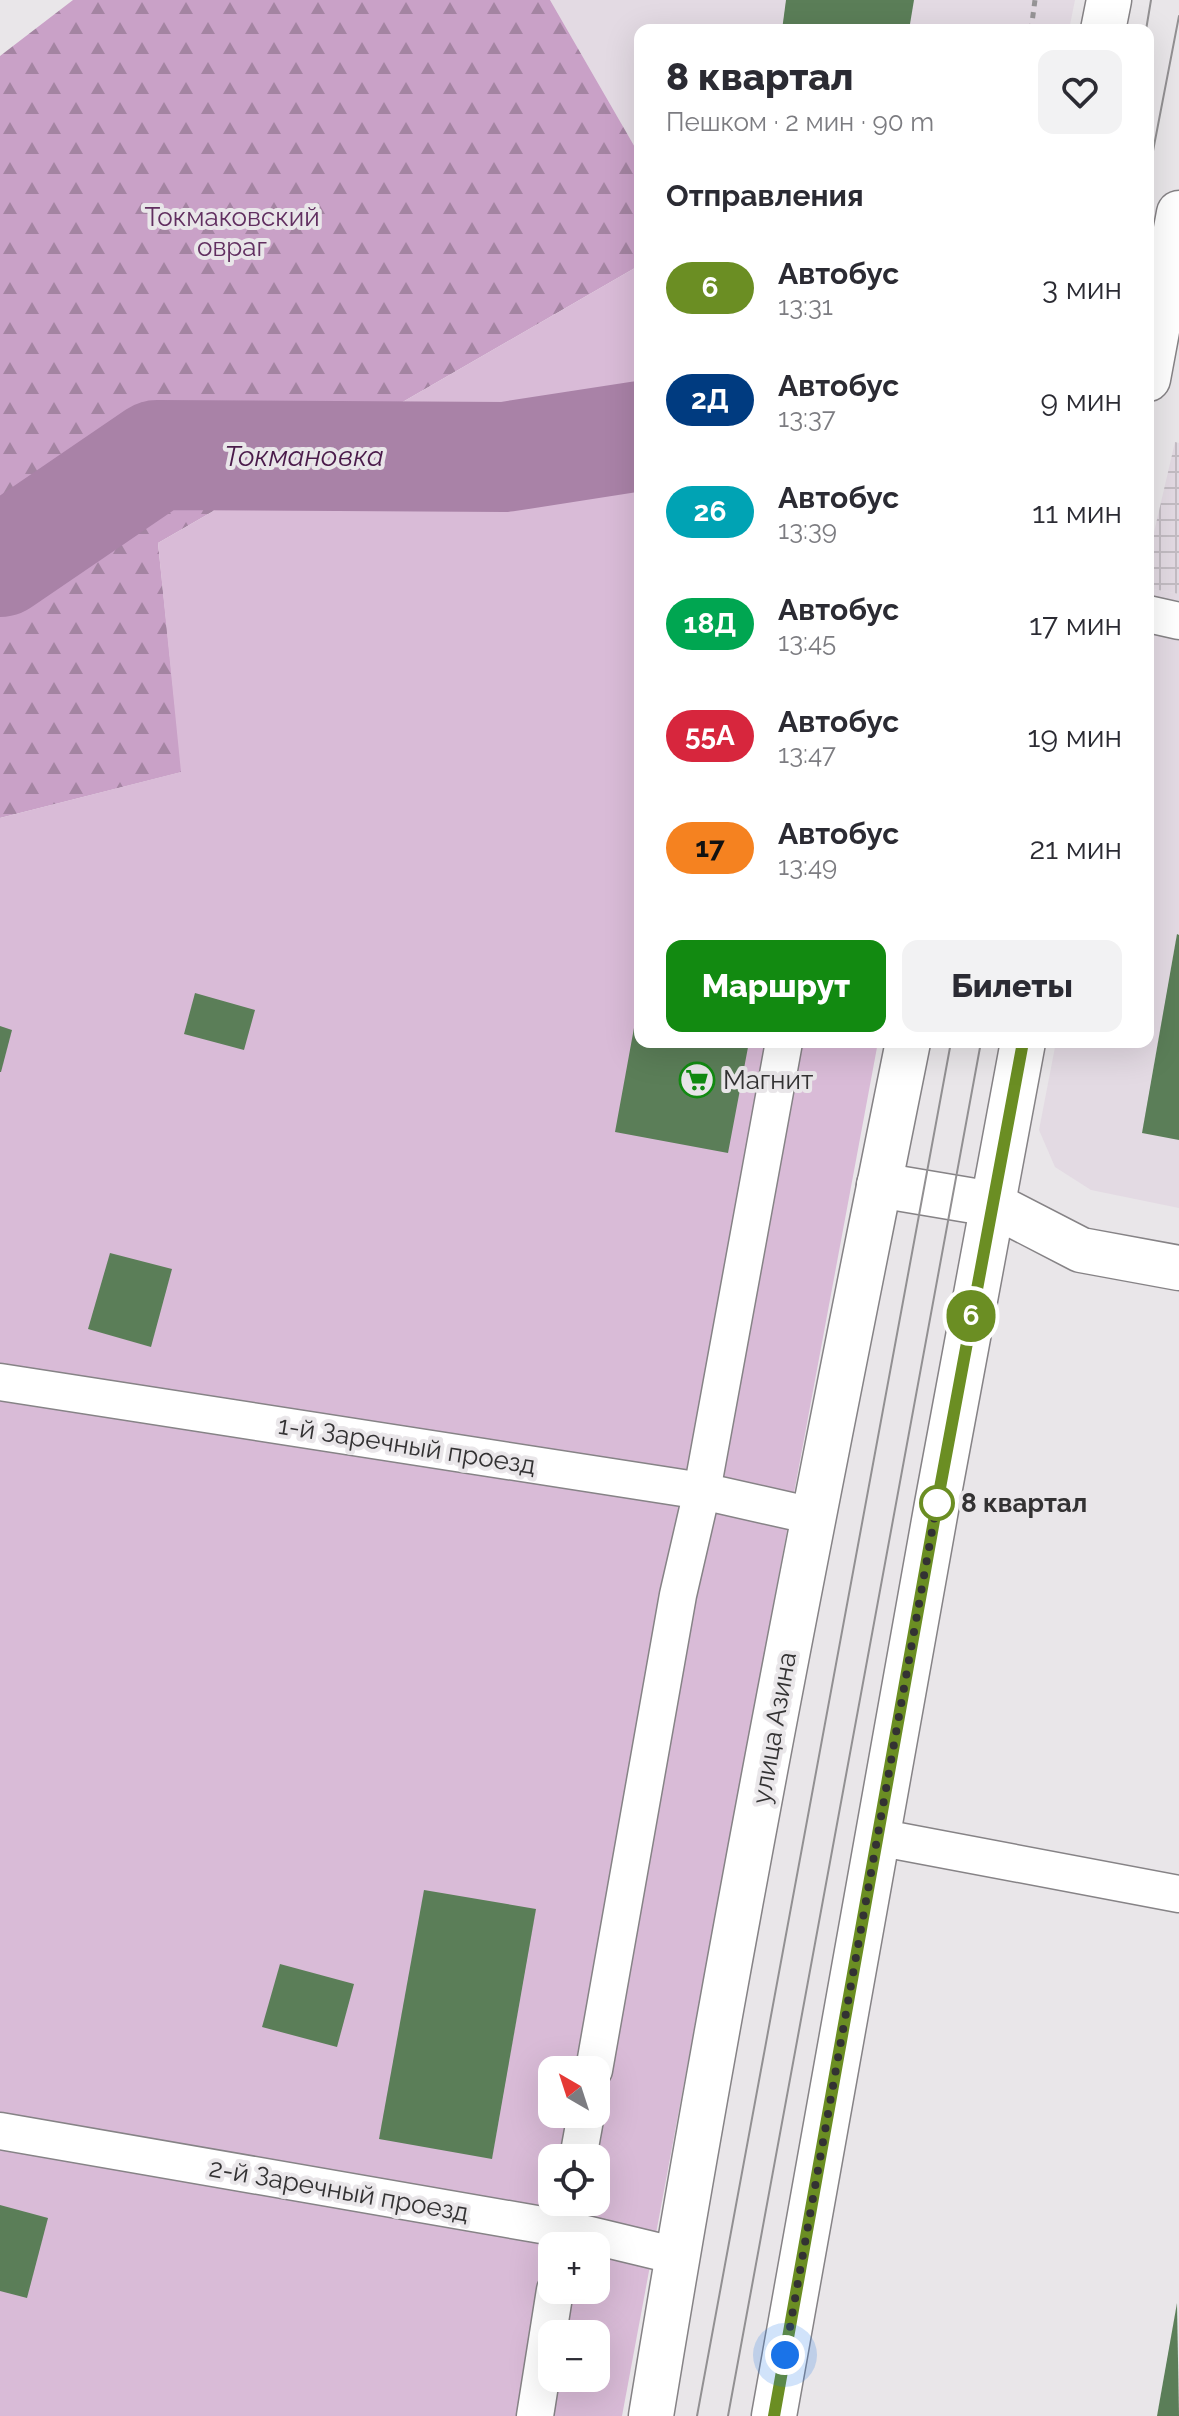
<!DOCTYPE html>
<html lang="ru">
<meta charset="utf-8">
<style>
body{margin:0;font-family:Raleway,sans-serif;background:#f2f2f3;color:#2b2b33;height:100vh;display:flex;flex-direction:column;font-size:30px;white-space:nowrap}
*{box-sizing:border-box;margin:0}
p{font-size:26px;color:#7c7c81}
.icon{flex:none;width:44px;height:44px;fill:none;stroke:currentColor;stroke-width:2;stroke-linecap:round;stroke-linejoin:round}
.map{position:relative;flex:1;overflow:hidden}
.details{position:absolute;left:634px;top:24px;width:520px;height:1024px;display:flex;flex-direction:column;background:#fff;border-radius:16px;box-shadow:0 8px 32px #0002}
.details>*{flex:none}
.badge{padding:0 16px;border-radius:26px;font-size:28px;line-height:52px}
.needle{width:52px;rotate:321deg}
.controls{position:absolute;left:538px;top:2056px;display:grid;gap:16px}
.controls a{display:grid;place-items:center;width:72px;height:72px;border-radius:16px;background:#fff;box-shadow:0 8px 32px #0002;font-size:40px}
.you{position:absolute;width:40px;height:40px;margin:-20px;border:6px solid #fff;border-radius:50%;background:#1a73e8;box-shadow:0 0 0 12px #1a73e833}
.map>.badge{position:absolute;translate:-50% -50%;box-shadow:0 0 0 4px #fff}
h2{padding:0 32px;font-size:30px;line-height:72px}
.round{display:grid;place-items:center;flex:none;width:84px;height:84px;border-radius:16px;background:#f2f2f3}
.summary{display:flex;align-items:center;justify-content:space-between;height:136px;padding:0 32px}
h1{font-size:38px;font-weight:800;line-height:60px}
.button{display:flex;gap:16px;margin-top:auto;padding:16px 32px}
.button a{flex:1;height:92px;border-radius:16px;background:#128a11;color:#fff;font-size:32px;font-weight:800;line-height:92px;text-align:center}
.button a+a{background:#f2f2f3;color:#2b2b33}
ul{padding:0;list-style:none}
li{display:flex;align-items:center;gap:24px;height:112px;padding:0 32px}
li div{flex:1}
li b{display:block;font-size:30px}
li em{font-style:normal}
li .badge{min-width:88px;font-weight:700;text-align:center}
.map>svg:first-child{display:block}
.built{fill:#e3dae3}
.industrial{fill:url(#industrial-grid)}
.forest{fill:url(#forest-firs)}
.garden{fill:#d9bbd7;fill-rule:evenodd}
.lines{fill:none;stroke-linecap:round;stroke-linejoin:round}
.river{stroke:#a982a7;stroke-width:110}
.building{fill:#5b7e58}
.service-casing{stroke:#868386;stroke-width:39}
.minor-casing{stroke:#868386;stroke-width:47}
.secondary-casing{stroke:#868386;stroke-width:47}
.path{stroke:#969496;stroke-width:5;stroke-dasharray:6 6;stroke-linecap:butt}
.service{stroke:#fff;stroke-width:36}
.minor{stroke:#fff;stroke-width:44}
.secondary{stroke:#fff;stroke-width:44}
.tram{stroke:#929092;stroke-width:2}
.line-casing{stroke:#fff;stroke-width:18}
.line{stroke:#6b8e23;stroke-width:12}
.walk{stroke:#333233;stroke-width:8;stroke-dasharray:0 14.4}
.stop-dot{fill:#fff;stroke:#6b8e23;stroke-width:4}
.labels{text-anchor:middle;stroke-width:8;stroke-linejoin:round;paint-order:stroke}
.park-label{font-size:26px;fill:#612f60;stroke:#e9e6e9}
.poi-label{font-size:26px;fill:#333233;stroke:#e9e6e9;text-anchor:start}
.street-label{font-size:26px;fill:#333233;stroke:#e9e6e9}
.stop-label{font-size:26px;font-weight:bold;fill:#333233;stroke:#e9e6e9;text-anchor:start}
.water-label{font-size:28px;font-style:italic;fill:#4a1a4a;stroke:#e9e6e9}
</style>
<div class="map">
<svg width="1179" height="2416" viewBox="0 0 1179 2416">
<defs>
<pattern id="industrial-grid" width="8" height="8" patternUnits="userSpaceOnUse" patternTransform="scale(2)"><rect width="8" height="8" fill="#e3dae3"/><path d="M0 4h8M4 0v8" fill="none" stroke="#c3bcc3"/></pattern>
<pattern id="forest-firs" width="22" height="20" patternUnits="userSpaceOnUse" patternTransform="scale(2)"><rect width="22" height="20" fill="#c9a1c7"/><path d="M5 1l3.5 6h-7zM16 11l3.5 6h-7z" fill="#a484a2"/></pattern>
</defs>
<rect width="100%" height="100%" fill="#e9e6e9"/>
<g class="built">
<path d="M550,0H1075L1069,30H640V156Z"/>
<path d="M1148,588L1179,594V1208L1091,1190L1055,1167L1039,1130L1056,1042H1148Z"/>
</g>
<path class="industrial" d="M1175,442L1179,443V594L1148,588V558Z"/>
<path class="forest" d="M73,0H550L640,156V265L158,543L182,772L0,818V56Z"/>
<path class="garden" d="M640,265V1042H878L622,2416H0V818L181,772L158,543ZM552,2070H596V2114H552ZM552,2158H596V2202H552ZM552,2246H596V2290H552ZM552,2334H596V2378H552Z"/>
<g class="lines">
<path class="river" d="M0,562L157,455L505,457L640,436"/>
</g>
<g class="building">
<path d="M786,0H914L909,30H782Z"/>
<path d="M1177,934L1179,935V1140L1142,1133Z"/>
<path d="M195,993L255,1010L244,1050L184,1034Z"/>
<path d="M638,1006L640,1042H749L728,1153L615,1132Z"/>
<path d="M0,1026L12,1030L1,1072H0Z"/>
<path d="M110,1253L172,1269L151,1347L88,1329Z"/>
<path d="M424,1890L536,1909L492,2159L379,2139Z"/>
<path d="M280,1964L354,1984L337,2047L262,2027Z"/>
<path d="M0,2205L48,2218L27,2298L0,2291Z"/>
<path d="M1177,2303L1179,2416H1157Z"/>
</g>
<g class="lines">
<g class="service-casing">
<g id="service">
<path d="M1148,614L1179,621"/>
<path d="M0,1382L702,1491L813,1516"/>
<path d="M877,1837L1179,1894"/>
<path d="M594,2070L678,1595L702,1491L784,1042"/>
<path d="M0,2131L565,2229L677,2256"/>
<path d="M578,2158L586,2114"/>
<path d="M535,2416L555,2290"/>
</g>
</g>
<g class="minor-casing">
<path id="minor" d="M879,1185L992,1204L1081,1250L1179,1268"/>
</g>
<g class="secondary-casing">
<g id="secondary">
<path d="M1103,30L1109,0"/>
<path d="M1148,379L1179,213"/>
<path d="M651,2416C726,1956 816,1499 908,1042"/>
<path d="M774,2416L937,1504L1023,1042"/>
</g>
</g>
<path class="path" d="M1031,30L1035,0"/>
<use href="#service" class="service"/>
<use href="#minor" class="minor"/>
<use href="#secondary" class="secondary"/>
<g class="tram">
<path d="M1146,30L1151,0"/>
<path d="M1148,177L1179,16"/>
<path d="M697,2416L951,1042"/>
<path d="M728,2416L981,1042"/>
</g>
</g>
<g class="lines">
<g class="line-casing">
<path id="line" d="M774,2416L937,1504L1023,1042"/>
</g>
<use href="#line" class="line"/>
<path class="walk" d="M785,2355L937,1503"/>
</g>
<defs>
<g id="supermarket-ring" transform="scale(1.8)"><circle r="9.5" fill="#e9e6e9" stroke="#128a11" stroke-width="1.5"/><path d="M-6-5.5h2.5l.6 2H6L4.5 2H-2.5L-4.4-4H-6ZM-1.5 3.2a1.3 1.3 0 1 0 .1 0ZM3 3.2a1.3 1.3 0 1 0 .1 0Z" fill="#128a11"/></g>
</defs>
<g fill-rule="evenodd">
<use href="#supermarket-ring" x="697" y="1080"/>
</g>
<circle class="stop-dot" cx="937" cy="1503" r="16"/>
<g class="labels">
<g class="park-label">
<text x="232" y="226">Токмаковский<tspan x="232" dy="30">овраг</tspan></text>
</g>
<g class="poi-label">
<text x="723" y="1089">Магнит</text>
</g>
<g class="street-label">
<text transform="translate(407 1445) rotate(9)" y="9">1-й Заречный проезд</text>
<text transform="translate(774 1728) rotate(-80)" y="9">улица Азина</text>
<text transform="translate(339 2190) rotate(10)" y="9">2-й Заречный проезд</text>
</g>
<g class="stop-label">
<text x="961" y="1512">8 квартал</text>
</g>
<g class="water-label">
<text x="304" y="466">Токмановка</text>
</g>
</g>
</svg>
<div class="controls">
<a><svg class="needle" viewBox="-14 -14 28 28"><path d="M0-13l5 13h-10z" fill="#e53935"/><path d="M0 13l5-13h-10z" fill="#7c7c81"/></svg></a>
<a><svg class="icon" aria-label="locate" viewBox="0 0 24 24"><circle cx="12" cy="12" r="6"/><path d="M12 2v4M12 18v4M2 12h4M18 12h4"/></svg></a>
<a>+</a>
<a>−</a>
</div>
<div class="you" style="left:785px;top:2355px"></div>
<b class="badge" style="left:971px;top:1316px;background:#6b8e23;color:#fff">6</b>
<section class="details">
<div class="summary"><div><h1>8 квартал</h1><p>Пешком · 2 мин · 90 m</p></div><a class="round"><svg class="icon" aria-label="heart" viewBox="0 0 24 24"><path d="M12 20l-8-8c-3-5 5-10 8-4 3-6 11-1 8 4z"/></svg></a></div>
<h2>Отправления</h2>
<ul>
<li><span class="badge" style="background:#6b8e23;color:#fff">6</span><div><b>Автобус</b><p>13:31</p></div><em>3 мин</em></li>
<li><span class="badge" style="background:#003b80;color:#fff">2Д</span><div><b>Автобус</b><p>13:37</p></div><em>9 мин</em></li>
<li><span class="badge" style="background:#00a3b4;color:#fff">26</span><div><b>Автобус</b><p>13:39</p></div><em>11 мин</em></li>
<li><span class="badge" style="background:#00a651;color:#fff">18Д</span><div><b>Автобус</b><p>13:45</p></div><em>17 мин</em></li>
<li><span class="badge" style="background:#d7263d;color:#fff">55А</span><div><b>Автобус</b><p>13:47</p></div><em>19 мин</em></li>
<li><span class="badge" style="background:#f58220;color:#111">17</span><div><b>Автобус</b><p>13:49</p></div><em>21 мин</em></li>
</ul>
<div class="button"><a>Маршрут</a><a>Билеты</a></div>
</section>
</div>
